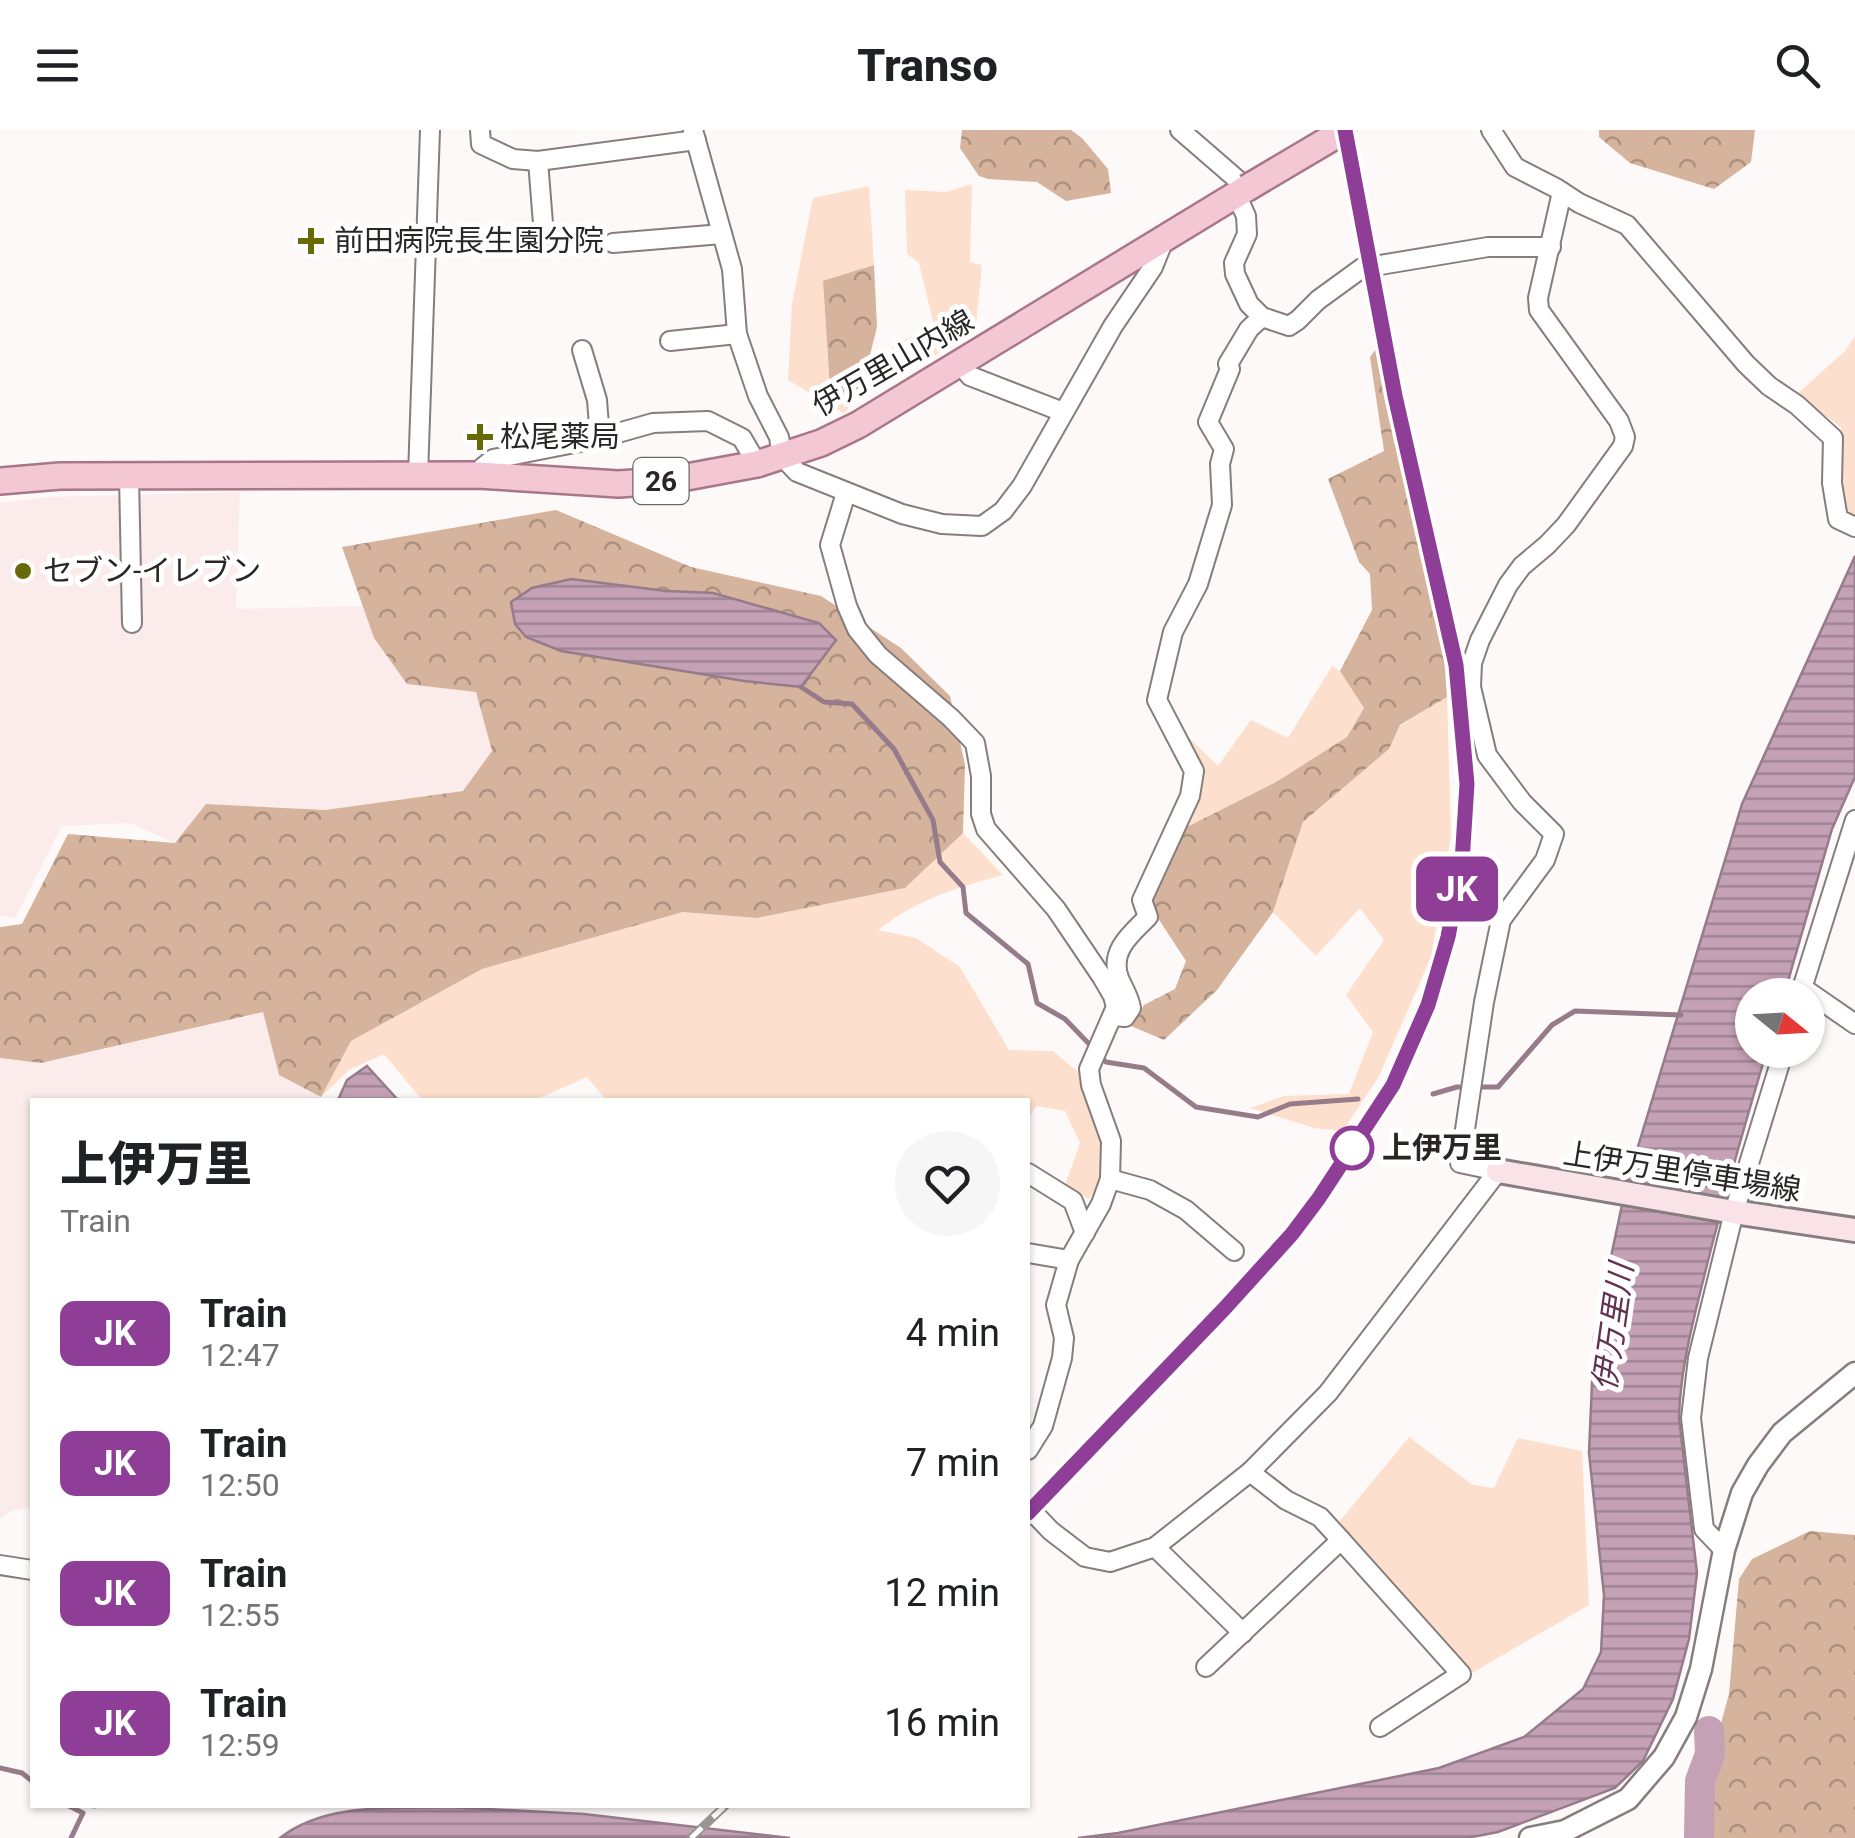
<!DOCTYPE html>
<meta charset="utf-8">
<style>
body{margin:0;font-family:Roboto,"Noto Sans JP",sans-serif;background:#f6f6f6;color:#202124;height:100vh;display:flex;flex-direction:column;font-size:38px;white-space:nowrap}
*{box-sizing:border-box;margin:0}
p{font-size:32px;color:#757577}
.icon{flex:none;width:55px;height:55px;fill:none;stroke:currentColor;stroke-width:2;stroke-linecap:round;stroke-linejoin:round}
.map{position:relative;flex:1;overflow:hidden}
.panel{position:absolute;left:30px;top:968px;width:1000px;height:710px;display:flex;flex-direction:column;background:#fff;border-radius:0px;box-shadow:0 2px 8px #0004}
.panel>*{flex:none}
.badge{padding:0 20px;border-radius:15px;font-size:35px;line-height:65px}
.needle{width:65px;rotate:108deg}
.tools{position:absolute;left:1735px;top:848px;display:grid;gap:20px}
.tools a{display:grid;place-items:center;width:90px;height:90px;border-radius:50%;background:#fff;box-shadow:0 2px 8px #0004;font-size:50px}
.map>.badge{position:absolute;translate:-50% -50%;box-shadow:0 0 0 5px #fff}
.round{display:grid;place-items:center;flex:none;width:105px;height:105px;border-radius:52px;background:#f6f6f6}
.headline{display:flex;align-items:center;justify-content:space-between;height:170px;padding:0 30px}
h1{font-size:48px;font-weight:800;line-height:75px}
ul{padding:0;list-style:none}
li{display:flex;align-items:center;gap:30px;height:130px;padding:0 30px}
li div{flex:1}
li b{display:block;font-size:38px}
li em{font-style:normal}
li .badge{min-width:110px;font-weight:700;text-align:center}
header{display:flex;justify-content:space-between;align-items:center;height:130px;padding:0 30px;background:#fff;font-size:45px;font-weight:800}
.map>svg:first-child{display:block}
.built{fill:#fbebeb}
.grass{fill:#fcdfcc}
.forest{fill:url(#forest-crowns)}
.water{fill:url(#water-rules);stroke:#967c8b;stroke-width:2.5}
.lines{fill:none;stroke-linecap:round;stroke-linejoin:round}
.stream{stroke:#967c8b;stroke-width:5}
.river{stroke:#c5a1b6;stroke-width:30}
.minor-casing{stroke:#867d7d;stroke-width:22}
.tertiary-casing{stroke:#867d7d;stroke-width:25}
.secondary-casing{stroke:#867d7d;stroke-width:28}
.primary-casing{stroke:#a87784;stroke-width:30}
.minor{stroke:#fff;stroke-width:18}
.tertiary{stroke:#fff;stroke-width:20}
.secondary{stroke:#f9e3e9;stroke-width:22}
.primary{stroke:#f4c7d4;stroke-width:25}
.rail-casing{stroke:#9a9595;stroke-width:9}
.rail{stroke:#fff;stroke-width:5;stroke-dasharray:15;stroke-linecap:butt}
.primary-bridge-casing{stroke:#a87784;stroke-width:30;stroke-linecap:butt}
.primary-bridge{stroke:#f4c7d4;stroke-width:25}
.line-casing{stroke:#fff;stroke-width:22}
.line{stroke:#8f3e97;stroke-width:15}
.poi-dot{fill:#686a08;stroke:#fff;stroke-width:4}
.stop-dot{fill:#fff;stroke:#8f3e97;stroke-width:5}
.labels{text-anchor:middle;stroke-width:10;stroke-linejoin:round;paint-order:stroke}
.shield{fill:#fff;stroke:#6a6767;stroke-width:2.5}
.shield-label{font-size:28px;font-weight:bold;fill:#2a2626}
.poi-label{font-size:30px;fill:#2a2626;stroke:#fff;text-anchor:start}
.street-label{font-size:30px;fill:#2a2626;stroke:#fff}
.stop-label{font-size:30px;font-weight:bold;fill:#2a2626;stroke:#fff;text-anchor:start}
.water-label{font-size:32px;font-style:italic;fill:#623251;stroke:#fff}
</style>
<header><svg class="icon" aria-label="menu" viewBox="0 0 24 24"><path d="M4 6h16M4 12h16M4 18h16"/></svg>Transo<svg class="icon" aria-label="search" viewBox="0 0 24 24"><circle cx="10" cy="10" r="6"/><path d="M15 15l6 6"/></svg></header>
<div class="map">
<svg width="1855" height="1708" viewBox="0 0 1855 1708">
<defs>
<pattern id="forest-crowns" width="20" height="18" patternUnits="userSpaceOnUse" patternTransform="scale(2.5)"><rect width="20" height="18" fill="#d5b39c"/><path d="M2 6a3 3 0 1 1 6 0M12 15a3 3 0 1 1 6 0" fill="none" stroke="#ad917f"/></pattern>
<pattern id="water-rules" width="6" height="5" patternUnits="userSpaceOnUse" patternTransform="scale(2.5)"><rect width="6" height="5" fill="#c5a1b6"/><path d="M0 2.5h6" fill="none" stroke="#a08394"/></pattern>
</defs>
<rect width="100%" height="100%" fill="#fef9f9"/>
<g class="built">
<path d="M240,362L236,479L363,476L374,508L407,554L477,562L492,621L464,661L325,680L207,674L175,713L130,693L62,696L15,788L0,786V373L48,367Z"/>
<path d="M263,882L279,945L321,967L320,970H32V1378L13,1380L0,1389V928L42,933Z"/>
</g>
<g class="grass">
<path d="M972,54L970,132L982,135L975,204L878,255L893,216L934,195L919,133L907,124L905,60L946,62Z"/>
<path d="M869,56L874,135L823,152L830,259L860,265L844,283L788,250L792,174L813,68Z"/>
<path d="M1855,206V387L1842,382L1841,297L1796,265L1845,221Z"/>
<path d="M1332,536L1340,541L1364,578L1347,607L1276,652L1185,698L1202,646L1177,596L1218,636L1251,590L1288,608Z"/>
<path d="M1447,567L1451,706L1431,827L1379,946L1343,1001L1315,998L1250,978L1284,966L1349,964L1373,902L1346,865L1384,810L1360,778L1316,826L1273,782L1303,692L1389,619L1400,596Z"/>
<path d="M963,703L1003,745C955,758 918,769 878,800L916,808L960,837L1009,920L1053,921L1078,942L1104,1008L1102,1051L1089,1069L1065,1055L1080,1013L1065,981L1036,976L1028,989V970H606L587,947L535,970H422L384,924L349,940L321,967L351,911L482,839L683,782L757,788L905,758Z"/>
<path d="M1409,1307L1473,1355L1494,1358L1518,1308L1582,1321L1589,1475L1472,1543L1339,1392Z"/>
</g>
<g class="forest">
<path d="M962,0H1071L1082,8L1108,39L1111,63L1066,71L1037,52L988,49L979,46L960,18Z"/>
<path d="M1599,0H1755L1751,32L1714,59L1630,33L1599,7Z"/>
<path d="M874,135L877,197L860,265L830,259L823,151Z"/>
<path d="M1379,215L1444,526L1447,567L1400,595L1389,619L1303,692L1273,782L1217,860L1164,910L1131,896L1144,875L1175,859L1186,831L1148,773L1185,698L1276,652L1347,607L1364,578L1340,541L1372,480L1370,444L1359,432L1328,349L1384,321L1370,227Z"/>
<path d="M556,380L691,437L821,466L901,518L950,566L965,635L963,703L905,758L757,788L683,782L482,839L351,911L321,967L279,945L263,882L41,933L0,928V797L22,794L68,704L175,713L206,674L325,680L463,661L492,621L476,562L407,554L374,508L342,417Z"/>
<path d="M1810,1401L1855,1405V1708H1703L1706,1648L1729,1564L1739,1449L1752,1429Z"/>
</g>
<g class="water">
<path d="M1855,426V647L1832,699L1784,865H1752V920H1767C1744,997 1722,1073 1703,1151C1692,1195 1680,1242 1679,1288L1697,1443L1689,1509L1673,1569L1643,1631L1615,1658L1498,1702L1467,1708H1078L1118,1703L1439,1638L1524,1607L1583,1559L1601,1522L1604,1465L1589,1323L1594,1207L1626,1056L1742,674Z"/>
<path d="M571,449L666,461L713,463L819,493L836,510L801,557L744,551L561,521L526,507L515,494L511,472L532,458Z"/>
<path d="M367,936L398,970H338L347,950Z"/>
<path d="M449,1677L584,1684L790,1708H280C325,1672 394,1679 449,1677Z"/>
</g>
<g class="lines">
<g class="stream">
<path d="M801,557L824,572L852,574L894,619L933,690L940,732L963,757L966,783L1028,834L1037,873L1065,889L1092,917"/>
<path d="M1099,925L1106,932L1144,938L1196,977L1258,987L1290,974L1358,969"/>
<path d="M1433,964L1457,957H1498L1552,895L1575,881L1681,885"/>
<path d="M0,1638L22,1643L32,1651"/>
<path d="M67,1675L83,1683L71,1708"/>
<path d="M94,1676L99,1675"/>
</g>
<path class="river" d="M1699,1708L1700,1651L1710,1624L1709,1601"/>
<g class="minor-casing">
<g id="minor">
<path d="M480,0L481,14L513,29L538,31L696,10"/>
<path d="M693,0L732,139L737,204L758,266L779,307L782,326L797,342L902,384L942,394L982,396L1003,381L1022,356L1113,196L1153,137L1165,107"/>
<path d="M1180,0L1247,58"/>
<path d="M1491,0L1515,37L1556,58L1579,73L1627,95L1746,234L1769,256L1797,275L1833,308L1832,353L1838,389L1855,397"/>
<path d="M538,31L544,106"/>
<path d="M1236,64L1246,86L1247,104L1234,133L1235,144L1249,174L1262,187L1289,196L1298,190L1318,170L1362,138L1488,117H1551"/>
<path d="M613,113L722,104"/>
<path d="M670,211L737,204"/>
<path d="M582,220L597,270L600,308"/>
<path d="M960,233L970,246L1063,282"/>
<path d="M478,345L483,337L493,329L600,308L653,293L708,291L742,308L757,334"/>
<path d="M129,346L132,493"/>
<path d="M418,346L430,0"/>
<path d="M846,363L830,415L847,476L857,499L878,525L951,588L975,613L981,646V684L986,699L1056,779L1102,847L1113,866L1116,877L1089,939L1091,955L1111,1011L1110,1049L1101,1074L1069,1130L1056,1175L1064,1208L1062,1228L1043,1296L1028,1320"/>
<path d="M1803,858L1855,894"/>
<path d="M1800,865L1855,690"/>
<path d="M1113,886L1125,887L1131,878C1129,866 1123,858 1119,848C1109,821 1131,804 1148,787L1142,770L1190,666L1194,641L1157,570L1173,502L1198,454L1222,375L1220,334L1224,319L1208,292L1230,239L1228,234L1249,199L1262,187"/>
<path d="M1028,1043L1073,1071L1085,1103"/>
<path d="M1110,1049L1150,1060L1186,1080L1234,1121"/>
<path d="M1028,1123L1069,1130"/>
<path d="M1250,1342L1286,1370L1320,1387L1341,1410"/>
<path d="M1028,1377L1051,1401L1085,1427L1110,1432L1155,1417L1250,1342L1328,1263L1498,1041L1460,1033L1484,872L1501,790L1545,730L1554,704L1522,672L1487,625L1471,557L1472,533L1480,510L1508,455L1522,436L1547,415L1566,395L1623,316L1625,307L1619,291L1539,180L1538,168L1562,62"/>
<path d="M1155,1417L1243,1503"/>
<path d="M1724,1420L1704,1399L1691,1288L1698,1228L1734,1082L1784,920"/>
<path d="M0,1435L32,1440"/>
<path d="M1206,1537L1341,1410L1461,1544L1380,1597"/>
</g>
</g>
<g class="tertiary-casing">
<path id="tertiary" d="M1530,1708L1565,1701L1628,1669L1664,1627L1686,1587L1701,1539L1724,1420L1742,1363L1758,1335L1782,1303L1855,1243"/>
</g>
<g class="secondary-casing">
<path id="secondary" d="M1498,1041L1734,1082L1855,1100"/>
</g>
<g class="primary-casing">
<path id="primary" d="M0,351L60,346L478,345L618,354L665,351L757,334L821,313L858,295L1247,58"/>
</g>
<use href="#minor" class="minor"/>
<use href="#tertiary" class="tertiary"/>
<use href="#secondary" class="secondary"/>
<use href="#primary" class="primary"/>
<g class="rail-casing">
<g id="rail">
<path d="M1028,1383L1225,1178L1292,1104L1319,1069L1393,955L1428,875L1448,807L1462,732L1467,654L1456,535L1395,266L1345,0"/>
<path d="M691,1708L726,1675"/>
</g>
</g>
<use href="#rail" class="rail"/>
<g class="primary-bridge-casing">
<path id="primary-bridge" d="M1247,58L1345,0"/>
</g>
<use href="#primary-bridge" class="primary-bridge"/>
</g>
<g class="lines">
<g class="line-casing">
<path id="line" d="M1028,1383L1225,1178L1292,1104L1319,1068L1393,955L1428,875L1448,807L1462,732L1467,654L1456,535L1395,266L1345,0"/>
</g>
<use href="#line" class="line"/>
</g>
<g class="poi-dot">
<path d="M306 96h10v10h10v10h-10v10h-10v-10h-10v-10h10z"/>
<path d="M475 292h10v10h10v10h-10v10h-10v-10h-10v-10h10z"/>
<circle cx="23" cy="441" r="10"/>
</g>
<circle class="stop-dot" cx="1352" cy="1018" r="20"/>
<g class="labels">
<rect class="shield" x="633.5" y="328" width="55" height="46" rx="8"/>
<g class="shield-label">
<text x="661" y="361">26</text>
</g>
<g class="poi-label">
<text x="334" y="121">前田病院長生園分院</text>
<text x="500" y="317">松尾薬局</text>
<text x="43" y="451">セブン-イレブン</text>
</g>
<g class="street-label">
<text transform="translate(893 233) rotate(-30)" y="10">伊万里山内線</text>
<text transform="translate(1682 1042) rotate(9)" y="10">上伊万里停車場線</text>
</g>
<g class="stop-label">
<text x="1382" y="1028">上伊万里</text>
</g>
<g class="water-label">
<text transform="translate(1613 1197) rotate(-82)" y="11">伊万里川</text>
</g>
</g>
</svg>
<div class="tools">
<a><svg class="needle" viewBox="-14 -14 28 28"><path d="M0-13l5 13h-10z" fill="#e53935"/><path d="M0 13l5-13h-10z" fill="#757577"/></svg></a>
</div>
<b class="badge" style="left:1457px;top:759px;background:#8f3e97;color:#fff">JK</b>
<section class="panel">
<div class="headline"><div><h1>上伊万里</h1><p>Train</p></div><a class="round"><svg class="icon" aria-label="heart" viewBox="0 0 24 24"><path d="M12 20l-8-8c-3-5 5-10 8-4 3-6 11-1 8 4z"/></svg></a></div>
<ul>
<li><span class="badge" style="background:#8f3e97;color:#fff">JK</span><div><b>Train</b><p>12:47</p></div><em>4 min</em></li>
<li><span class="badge" style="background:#8f3e97;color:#fff">JK</span><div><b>Train</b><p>12:50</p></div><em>7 min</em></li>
<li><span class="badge" style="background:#8f3e97;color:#fff">JK</span><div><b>Train</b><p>12:55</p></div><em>12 min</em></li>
<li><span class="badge" style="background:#8f3e97;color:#fff">JK</span><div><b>Train</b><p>12:59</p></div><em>16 min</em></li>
</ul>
</section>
</div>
